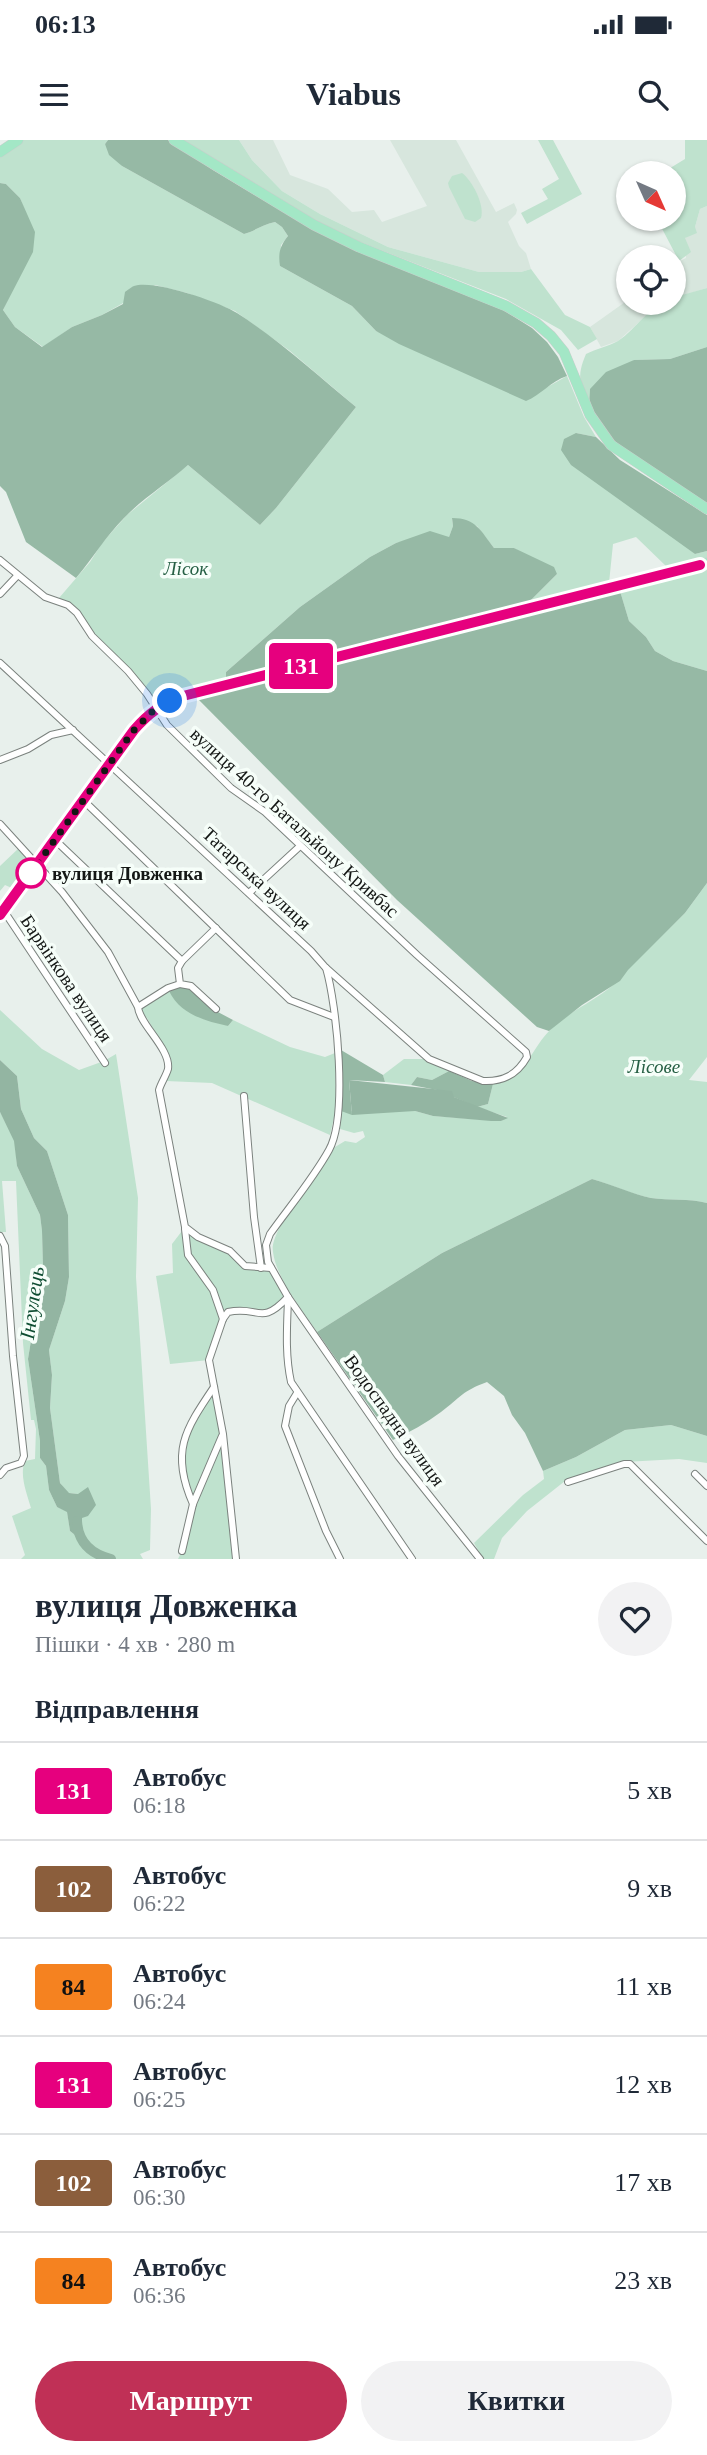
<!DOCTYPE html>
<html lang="uk">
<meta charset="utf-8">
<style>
body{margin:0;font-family:"Times New Roman",serif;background:#f2f2f3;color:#1f2937;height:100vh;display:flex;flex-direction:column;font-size:26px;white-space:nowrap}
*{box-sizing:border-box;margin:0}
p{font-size:23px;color:#747a83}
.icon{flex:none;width:38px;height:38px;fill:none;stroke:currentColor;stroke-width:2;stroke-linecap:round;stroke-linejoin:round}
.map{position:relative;height:1419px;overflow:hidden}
.side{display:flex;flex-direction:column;background:#fff;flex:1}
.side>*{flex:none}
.badge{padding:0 14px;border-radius:5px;font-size:24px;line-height:46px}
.needle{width:46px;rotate:135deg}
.controls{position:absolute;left:616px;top:21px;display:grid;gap:14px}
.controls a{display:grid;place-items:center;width:70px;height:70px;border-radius:50%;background:#fff;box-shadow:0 2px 5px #0004;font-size:35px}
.you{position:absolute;width:35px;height:35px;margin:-18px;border:5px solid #fff;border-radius:50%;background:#1a73e8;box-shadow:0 0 0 10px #1a73e833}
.map>.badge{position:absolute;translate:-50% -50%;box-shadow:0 0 0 4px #fff}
h2{padding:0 35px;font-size:26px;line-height:63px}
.round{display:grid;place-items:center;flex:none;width:74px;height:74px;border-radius:37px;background:#f2f2f3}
.headline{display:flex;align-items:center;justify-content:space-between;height:119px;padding:0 35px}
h1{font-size:33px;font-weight:800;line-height:52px}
.cta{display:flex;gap:14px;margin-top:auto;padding:14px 35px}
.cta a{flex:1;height:80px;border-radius:42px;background:#c03056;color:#fff;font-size:28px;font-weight:800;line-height:80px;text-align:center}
.cta a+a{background:#f2f2f3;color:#1f2937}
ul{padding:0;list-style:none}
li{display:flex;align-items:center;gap:21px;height:98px;padding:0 35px;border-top:2px solid #e0e1e3}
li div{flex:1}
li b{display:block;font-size:26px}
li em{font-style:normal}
li .badge{min-width:77px;font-weight:700;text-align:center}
.status{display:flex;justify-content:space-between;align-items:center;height:49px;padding:0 35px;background:#fff;direction:ltr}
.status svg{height:19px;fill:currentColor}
header{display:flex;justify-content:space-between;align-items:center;height:91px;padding:0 35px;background:#fff;font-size:32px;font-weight:800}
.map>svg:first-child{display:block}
.built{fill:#d7e6dd}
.green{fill:#bfe2ce}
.forest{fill:#96b9a5}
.water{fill:#93b5a2}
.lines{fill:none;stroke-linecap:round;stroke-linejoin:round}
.river{stroke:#93b5a2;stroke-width:10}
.minor-casing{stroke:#7b827e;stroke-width:8}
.primary-casing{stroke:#cbcccc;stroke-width:11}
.minor{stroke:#fff;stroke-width:6}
.primary{stroke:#a3e7c6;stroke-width:10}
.line-casing{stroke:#fff;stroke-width:16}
.line{stroke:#e6007e;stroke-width:10}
.walk{stroke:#141715;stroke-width:7;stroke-dasharray:0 12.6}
.stop-dot{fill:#fff;stroke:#e6007e;stroke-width:3.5}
.labels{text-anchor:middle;stroke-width:7;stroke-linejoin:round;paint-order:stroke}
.park-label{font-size:19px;font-style:italic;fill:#255f44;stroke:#f6fef9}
.street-label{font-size:19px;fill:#141715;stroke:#f6fef9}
.stop-label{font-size:19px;font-weight:bold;fill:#141715;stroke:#f6fef9;text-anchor:start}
.water-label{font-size:21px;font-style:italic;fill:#0e4d32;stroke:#f6fef9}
</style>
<div class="status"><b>06:13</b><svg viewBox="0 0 49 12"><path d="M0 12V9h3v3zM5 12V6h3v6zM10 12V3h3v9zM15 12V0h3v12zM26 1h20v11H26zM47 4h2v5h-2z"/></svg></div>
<header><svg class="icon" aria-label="menu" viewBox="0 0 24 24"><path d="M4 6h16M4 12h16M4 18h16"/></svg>Viabus<svg class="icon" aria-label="search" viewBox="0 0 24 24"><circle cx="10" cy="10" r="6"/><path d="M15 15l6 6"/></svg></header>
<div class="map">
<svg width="707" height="1419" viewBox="0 0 707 1419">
<rect width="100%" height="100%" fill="#e8f0ec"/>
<g class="built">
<path d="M239,0H273L290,35L328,49L352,72L374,70L382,82L427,66L390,0H456L496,72L514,63L517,70L516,74L508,82L519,106L526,113L531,129L521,132H479L388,107L320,74L282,51L252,20Z"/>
<path d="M707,66V148L674,158V124L686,118L685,98L695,87L700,69Z"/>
<path d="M628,160V163H665L649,173L618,201L601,207L590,187Z"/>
</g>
<g class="green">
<path d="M23,0H108L105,4L122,26L244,94C255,91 263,84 275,82L282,87L288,96L281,105L280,126L352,166L376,191L542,250L567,236L584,277L596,297L576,293L695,414L707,411V419L669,429L636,397L613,404L609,443L528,463L557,434L514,408H494L477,386L452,379L453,386L449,397L408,400L396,403L370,417L300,467L226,532V541L155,564C143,535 113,517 93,494C82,481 75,467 59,458L90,422L102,403L127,375L188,325L260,385L276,368L356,267L290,211L235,171L187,153L155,145L102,175L72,187L43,207L15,187L3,170L15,145L26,74L20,58L6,44L0,43V16Z"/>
<path d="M183,0H239L252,20L282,51L320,74L388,107L479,132H521L531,129L565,175L590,187L597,199L578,210L561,190L506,159L360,102L317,81Z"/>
<path d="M538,0H553L582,54L527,84L521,73L548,59L542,49L559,39Z"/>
<path d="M685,0H707V66L700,69L695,87L697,93L685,98L691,112L679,121L657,79H674V33H662L685,19Z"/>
<path d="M462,33C472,40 485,65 481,78L475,82L465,79L449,47L448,43L452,36Z"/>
<path d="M707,148V207L670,219L634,220L590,268C580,245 576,237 586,214C596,209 609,206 618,201C637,189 649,163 674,163L675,157Z"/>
<path d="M707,430V531L673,521L655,511L646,497L629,481L620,451Z"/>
<path d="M19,708L33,724L14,749L5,745L0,751V726Z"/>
<path d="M707,743V917L689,940L707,942V1063C688,1058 670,1061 651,1058C634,1055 610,1044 592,1039L442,1113L317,1192C303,1171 276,1138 273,1112C269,1089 321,1029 335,1007L345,1001L356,1003L365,997L363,991L354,993L340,989L341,971H415L433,976L501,981L507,977L477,967L488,964L493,944C525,940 530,910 550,890C573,867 609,856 627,830L685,773Z"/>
<path d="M169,851L228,886L233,880L290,907L325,917L335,913L336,969L330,995L212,943L166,941L171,920L147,878L143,875L141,866Z"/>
<path d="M0,870L42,909L79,930L104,921L116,914L138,1058L136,1137L151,1369L150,1410L140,1414L143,1419H21L25,1415L12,1376L31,1368C27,1354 19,1335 25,1321L35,1319L36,1289L34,1280H31L23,1203L16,1041H2L6,1092H0V972L15,1001L17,1026L40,1075L42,1091L43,1128L28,1219L40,1301V1318L46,1326L49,1350L57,1367L67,1371L70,1391L75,1395C85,1382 80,1369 78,1354L68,1353L60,1343L50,1268L52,1235L49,1210L65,1161L69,1137L68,1075L47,1011L34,998L21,969L17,936L0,920Z"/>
<path d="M404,919H425L449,931L432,940L417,937L411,945L385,942L383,935Z"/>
<path d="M185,1087L230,1111L245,1126L271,1128L288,1157L272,1173L228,1172L209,1220L170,1224L156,1136L173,1133L172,1104Z"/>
<path d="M214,1247L236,1419H178L182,1411L193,1364L186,1348L182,1308Z"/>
<path d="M671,1285L707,1296V1323L679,1319L624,1322L565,1341L527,1371L502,1398L494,1419H483L474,1403L523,1355L544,1339L543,1331L576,1317L625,1290Z"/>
</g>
<g class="forest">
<path d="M108,0H168L213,30L312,89L357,111L503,170L532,188L547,202L558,217L567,236C551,241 541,255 526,261L399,204L376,191L352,166L280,126C278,113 280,106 288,96L282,87L275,82C263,84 255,91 244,94L122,26L109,15L105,4Z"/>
<path d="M0,43L6,44L20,58L35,92L33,112L3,170L15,187L42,207L72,187L102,175L123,164L125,152C126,151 133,146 134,146C153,139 220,162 237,173C279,200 317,235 356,267L276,368L260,385L188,325C169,342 142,359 124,378C106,396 93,418 76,438L26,402L6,352L0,346Z"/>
<path d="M707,207V363C678,345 595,300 590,266C589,261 590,254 590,249L606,232L634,220L670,219Z"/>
<path d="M576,293L596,297L620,320L707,375V411L695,414L571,325L561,310L564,299Z"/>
<path d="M452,378C476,378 481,391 494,408H514L554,427L557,434L528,463L226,541V532L300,467L370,417L396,403L430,391L449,397L453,386Z"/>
<path d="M620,451L629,481L646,497L655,511L673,521L707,531V743L685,773L628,830L620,841L582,865L549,891L537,887L397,760L196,557Z"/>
<path d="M180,846L189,848L216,871L233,880L228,886C205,881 180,874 169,851Z"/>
<path d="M341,910L383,935L385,942L349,940L352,975L341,971Z"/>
<path d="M449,931L472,941L493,944L488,964L477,967L437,950L411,945L417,937L432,940Z"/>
<path d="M592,1039C611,1044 635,1055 651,1058C670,1061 688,1058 707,1063V1296L671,1285L625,1290L576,1317L543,1331L525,1293L512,1275L504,1256L487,1242C462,1251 461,1257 441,1272C426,1283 410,1292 393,1300L317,1192L442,1113Z"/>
</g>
<g class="water">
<path d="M0,920L17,936L21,969L34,998L47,1011L68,1075L69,1137L65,1161L49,1210L52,1235L50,1268L60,1343L69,1353L78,1354L88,1347L96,1365L88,1376L82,1378V1393L75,1395L70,1391L67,1372L57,1367L49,1350L46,1326L40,1318V1301L28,1219L43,1128L42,1091L40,1075L17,1026L14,1001L0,972Z"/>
<path d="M349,940L452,951L454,957L508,978L501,981H491L433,976L415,971L352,975Z"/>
</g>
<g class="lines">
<path class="river" d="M77,1381C78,1402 91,1414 111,1419"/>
<g class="minor-casing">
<g id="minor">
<path d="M0,420L45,457L68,465L77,473L92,496L128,531L147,554L167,585L231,648L265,672L417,815L526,912L527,917C517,935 503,942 483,941L429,919L325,827L311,811L0,523"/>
<path d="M0,454L17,436"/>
<path d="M0,620L28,609L51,595L73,590"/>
<path d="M83,660L290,860L334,877"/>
<path d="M0,684L62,752L108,812L138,867C139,884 171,909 168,929C166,936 161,943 159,950L185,1087L198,1097L230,1111L245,1126L271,1128"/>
<path d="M55,700L182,821L178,828L180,844L191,846L216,869"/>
<path d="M249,753L299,707"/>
<path d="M4,771L105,923"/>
<path d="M182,821L216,788"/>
<path d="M326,828C337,866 348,976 329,1010C313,1039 290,1066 270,1094L266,1105L268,1122L288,1157L398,1316L480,1419"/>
<path d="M138,867L168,848L180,844"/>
<path d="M244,956L254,1077L261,1128"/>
<path d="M185,1089L188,1115L213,1150L223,1179"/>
<path d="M0,1096L5,1106L13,1216L24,1316L21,1323L6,1328L0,1335"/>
<path d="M288,1159C287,1187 285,1215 291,1242L412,1419"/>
<path d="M297,1253L289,1266L285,1286L326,1391L340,1419"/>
<path d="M695,1334L707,1346"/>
<path d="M568,1342L624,1324H630L707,1401"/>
<path d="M193,1364C170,1312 185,1290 214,1247"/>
<path d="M182,1411L193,1364L222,1296"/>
<path d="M236,1419L223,1294L209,1220L223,1179L228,1172C259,1165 260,1187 288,1157"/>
</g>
</g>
<g class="primary-casing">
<g id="primary">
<path d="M174,0L314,85L359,107L506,166L536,183L551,196L564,212L590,275L611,305L707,369"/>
<path d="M0,12L18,0"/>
<path d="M0,775L134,590C148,574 162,562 183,556L707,423"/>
</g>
</g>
<use href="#minor" class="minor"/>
<use href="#primary" class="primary"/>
</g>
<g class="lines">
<g class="line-casing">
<path id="line" d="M0,775L134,590C148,574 162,563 183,556L700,425"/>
</g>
<use href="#line" class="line"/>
<path class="walk" d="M31,733L134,590L156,568L170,561"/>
</g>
<circle class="stop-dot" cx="31" cy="733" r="14"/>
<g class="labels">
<g class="park-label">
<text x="186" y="435">Лісок</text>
<text x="654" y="933">Лісове</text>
</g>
<g class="street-label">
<text transform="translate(295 682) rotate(42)" y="7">вулиця 40-го Батальйону Кривбас</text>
<text transform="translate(257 738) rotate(43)" y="7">Татарська вулиця</text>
<text transform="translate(67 838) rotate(56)" y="7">Барвінкова вулиця</text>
<text transform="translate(395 1280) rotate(54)" y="7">Водоспадна вулиця</text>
</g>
<g class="stop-label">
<text x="52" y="740">вулиця Довженка</text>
</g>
<g class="water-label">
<text transform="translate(32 1163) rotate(-82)" y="7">Інгулець</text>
</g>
</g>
</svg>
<div class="controls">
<a><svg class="needle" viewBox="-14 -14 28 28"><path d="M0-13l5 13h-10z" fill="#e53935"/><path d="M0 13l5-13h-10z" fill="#747a83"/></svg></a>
<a><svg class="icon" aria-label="locate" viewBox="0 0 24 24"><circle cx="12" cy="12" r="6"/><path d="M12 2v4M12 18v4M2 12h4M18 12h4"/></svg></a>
</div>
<div class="you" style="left:170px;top:561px"></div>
<b class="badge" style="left:301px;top:526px;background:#e6007e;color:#fff">131</b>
</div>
<section class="side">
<div class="headline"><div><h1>вулиця Довженка</h1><p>Пішки · 4 хв · 280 m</p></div><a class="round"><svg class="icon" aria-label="heart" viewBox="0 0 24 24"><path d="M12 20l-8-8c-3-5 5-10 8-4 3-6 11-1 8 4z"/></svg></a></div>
<h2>Відправлення</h2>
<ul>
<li><span class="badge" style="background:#e6007e;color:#fff">131</span><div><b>Автобус</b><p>06:18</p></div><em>5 хв</em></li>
<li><span class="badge" style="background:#8b5e3c;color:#fff">102</span><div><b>Автобус</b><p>06:22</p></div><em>9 хв</em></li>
<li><span class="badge" style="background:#f58220;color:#111">84</span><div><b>Автобус</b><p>06:24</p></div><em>11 хв</em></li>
<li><span class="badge" style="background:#e6007e;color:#fff">131</span><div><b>Автобус</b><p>06:25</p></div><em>12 хв</em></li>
<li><span class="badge" style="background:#8b5e3c;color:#fff">102</span><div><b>Автобус</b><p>06:30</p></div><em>17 хв</em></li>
<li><span class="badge" style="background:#f58220;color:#111">84</span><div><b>Автобус</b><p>06:36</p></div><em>23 хв</em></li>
</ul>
<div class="cta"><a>Маршрут</a><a>Квитки</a></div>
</section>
